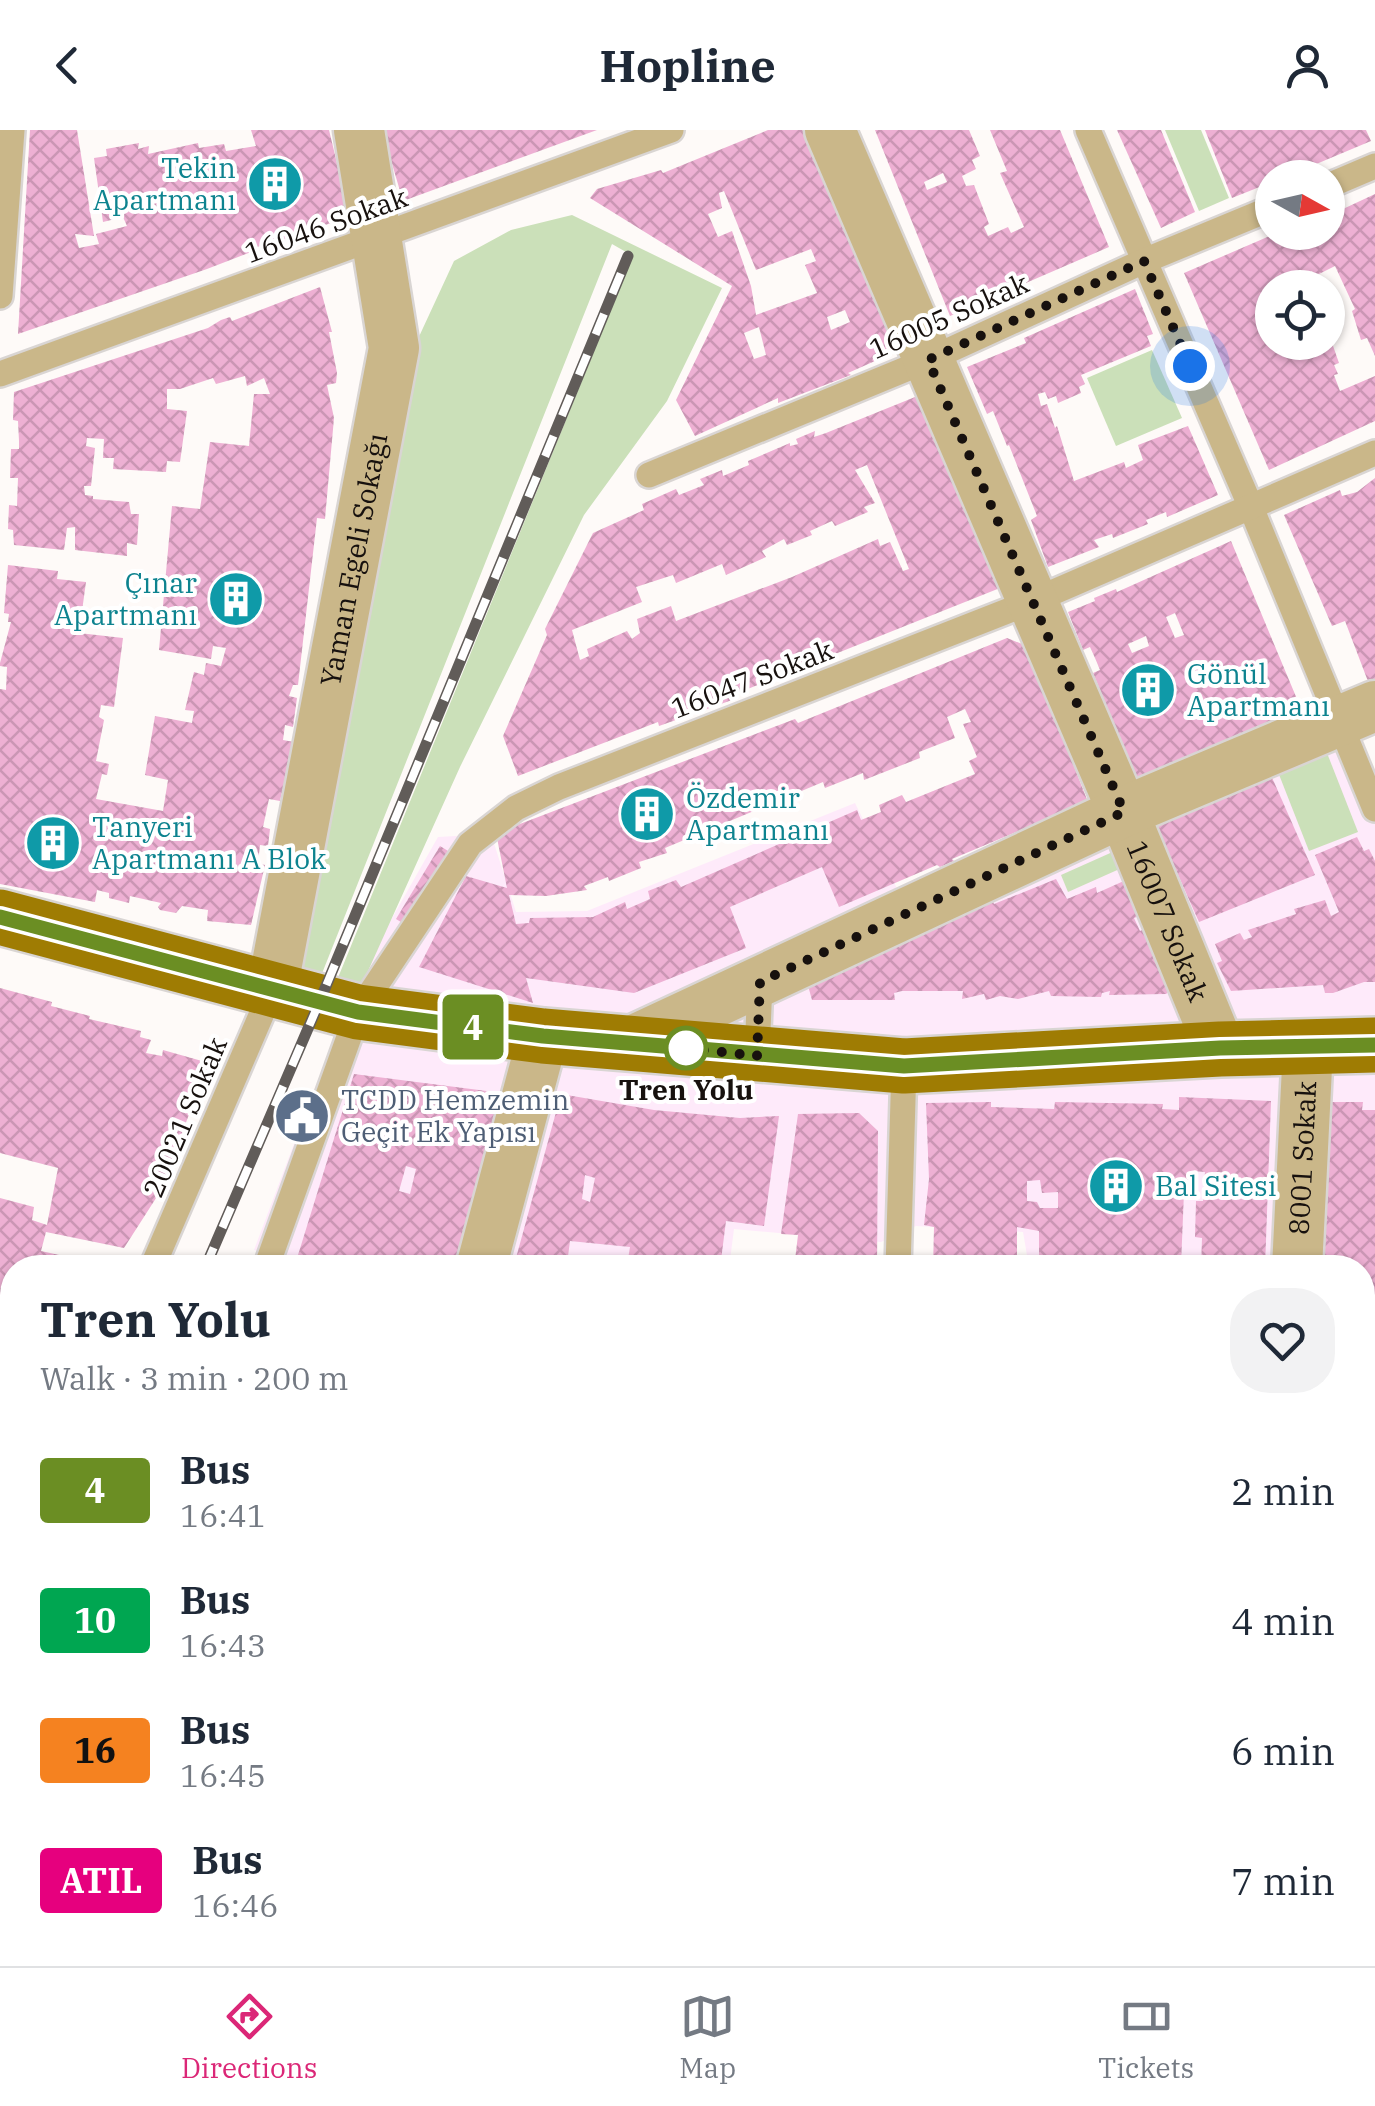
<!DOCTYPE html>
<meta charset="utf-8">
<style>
body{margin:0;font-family:"IBM Plex Serif",serif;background:#f2f2f3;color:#1f2937;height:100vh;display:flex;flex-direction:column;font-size:38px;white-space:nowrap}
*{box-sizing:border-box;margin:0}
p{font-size:32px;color:#747a83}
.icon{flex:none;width:55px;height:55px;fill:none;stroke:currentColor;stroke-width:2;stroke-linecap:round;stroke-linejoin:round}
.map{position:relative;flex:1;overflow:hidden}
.panel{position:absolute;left:0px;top:1125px;width:1375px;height:712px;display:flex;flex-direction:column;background:#fff;border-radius:40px 40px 0 0;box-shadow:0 2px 8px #0004}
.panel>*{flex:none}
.badge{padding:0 20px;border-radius:8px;font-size:35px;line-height:65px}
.needle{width:65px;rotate:98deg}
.buttons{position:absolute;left:1255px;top:30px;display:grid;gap:20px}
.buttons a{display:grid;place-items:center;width:90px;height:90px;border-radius:50%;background:#fff;box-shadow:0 2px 8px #0004;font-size:50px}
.you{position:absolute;width:50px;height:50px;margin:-25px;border:8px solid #fff;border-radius:50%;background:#1a73e8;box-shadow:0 0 0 15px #1a73e833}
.map>.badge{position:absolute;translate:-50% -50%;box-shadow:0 0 0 5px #fff}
.round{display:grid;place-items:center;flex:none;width:105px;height:105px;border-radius:40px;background:#f2f2f3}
.headline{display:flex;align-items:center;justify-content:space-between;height:170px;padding:0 40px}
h1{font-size:48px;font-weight:700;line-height:75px}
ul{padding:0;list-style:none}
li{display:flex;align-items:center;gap:30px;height:130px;padding:0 40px}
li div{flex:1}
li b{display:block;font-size:38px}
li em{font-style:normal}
li .badge{min-width:110px;font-weight:700;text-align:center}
header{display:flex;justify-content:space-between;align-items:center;height:130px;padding:0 40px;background:#fff;font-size:45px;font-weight:700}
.dock{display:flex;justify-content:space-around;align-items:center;height:140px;border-top:2px solid #e0e1e3;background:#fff;font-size:28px;color:#747a83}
.dock a{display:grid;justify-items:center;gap:5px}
.dock .current{color:#db2777}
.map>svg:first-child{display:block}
.commercial{fill:#feeafa}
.green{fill:#cbe0b9}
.building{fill:url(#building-cross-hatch);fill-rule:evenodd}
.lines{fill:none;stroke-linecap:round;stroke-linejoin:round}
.service-casing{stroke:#d9d5d3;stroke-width:30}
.pedestrian-casing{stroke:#d9d5d3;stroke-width:42}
.minor-casing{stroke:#d9d5d3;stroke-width:55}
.primary-casing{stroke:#d9d5d3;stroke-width:60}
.service{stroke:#cab789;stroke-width:25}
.pedestrian{stroke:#cab789;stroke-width:38}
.minor{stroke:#cab789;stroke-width:50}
.primary{stroke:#9f7c03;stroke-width:55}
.rail-casing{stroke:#615c59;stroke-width:11}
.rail{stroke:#fff;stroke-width:8;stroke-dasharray:22;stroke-linecap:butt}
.line-casing{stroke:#fff;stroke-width:22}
.line{stroke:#6b8e23;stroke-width:15}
.walk{stroke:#17110e;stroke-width:10;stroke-dasharray:0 18}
.stop-dot{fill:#fff;stroke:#6b8e23;stroke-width:5}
.labels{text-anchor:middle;stroke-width:8;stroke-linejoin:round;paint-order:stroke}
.culture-label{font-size:28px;fill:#0d838f;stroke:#fff;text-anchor:start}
.street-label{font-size:28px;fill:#17110e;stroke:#fff}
.stop-label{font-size:28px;font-weight:bold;fill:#17110e;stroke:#fff}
.service-label{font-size:28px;fill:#4e5e75;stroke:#fff;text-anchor:start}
</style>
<header><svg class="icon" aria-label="back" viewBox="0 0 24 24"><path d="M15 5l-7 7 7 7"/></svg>Hopline<svg class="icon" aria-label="person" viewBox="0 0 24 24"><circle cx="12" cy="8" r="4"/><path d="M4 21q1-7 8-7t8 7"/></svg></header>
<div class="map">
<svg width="1375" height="1836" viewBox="0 0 1375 1836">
<defs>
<pattern id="building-cross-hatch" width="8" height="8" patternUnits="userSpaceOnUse" patternTransform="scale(2.5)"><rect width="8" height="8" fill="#edb0d3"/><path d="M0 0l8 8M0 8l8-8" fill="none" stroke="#ca96b4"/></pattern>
</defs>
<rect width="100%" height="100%" fill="#fefaf8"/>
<path class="commercial" d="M1355,609L1375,651V1836H1255L1254,1825H1362V1138L1275,1131L1200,1138L1029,1137L1023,1102L916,1096L881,1112L734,1099L729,1138L558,1137L495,1132L386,1110L380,1137H320L254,1120L353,857L438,707L491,704L516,782L587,781L855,673L916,797Z"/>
<g class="green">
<path d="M1165,0H1201L1229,68L1199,81Z"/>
<path d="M572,85L722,158L667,271L584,385L460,637L359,861L335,855L633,126L612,114L319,851L289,843L398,252L454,131L511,100Z"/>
<path d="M1152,220L1182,288L1116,316L1087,248Z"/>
<path d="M1327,623L1358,702L1309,721L1278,642Z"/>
<path d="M1117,720L1124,737L1068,762L1061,745Z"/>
<path d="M0,1793L12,1798V1825H43L39,1836H0Z"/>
</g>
<g class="building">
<path d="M30,0H77L94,106L75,104L79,118L99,114L96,104L127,96L123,87L103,92L94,28L107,26L106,19L139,13L138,19L149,16L148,24L198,13L199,18L224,14L226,21L256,16L251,0H329L350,87L319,97V100L249,119L251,122L207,139L18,204Z"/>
<path d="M382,0H597L403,71Z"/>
<path d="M768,0H820L911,215L848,243L851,245L778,273V268L695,306L676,270L732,156L590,68L597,59L661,40L663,43ZM724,61L756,140L811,119L816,131L805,135L817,163L756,185L751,156L732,101L718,107L708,84L722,78L719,63ZM845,180L850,192L831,200L827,187ZM759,197L766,225L754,229L744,203Z"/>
<path d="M875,0H969L980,26L972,30L976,39L962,46L966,56L974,55L989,94L984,97L988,106L1008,97L1011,103L1024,97L1000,43L1007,41L990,0H1060L1109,117L950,186ZM943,43L947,52L927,60L924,52Z"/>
<path d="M1117,0H1161L1195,82L1161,98Z"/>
<path d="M1205,0H1366L1371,11L1283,48H1272V52L1232,68Z"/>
<path d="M1375,64V226L1367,208L1361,210L1352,181L1355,179L1335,136L1315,146L1312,141L1301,146L1306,158H1272V212H1324L1326,217L1332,213L1339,233L1334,235L1338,244L1334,245L1340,261L1375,246V291L1269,340L1184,143L1279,102H1328V86Z"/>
<path d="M320,157L332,202H329L337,243L336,253L327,255L334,288L325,389L317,388L298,555H293L289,566L297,568L293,597L285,595L283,610L294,612L280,671L269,669L263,697L270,699L268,716L260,715L258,733L265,735L251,795L207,791L208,780L182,776L176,783L160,780L158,777L161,773L130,766L129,773L109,768V763L97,760L95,772L0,754V559L6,560L7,537L0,536V533L11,492H8L9,484L4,483L8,435L58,441L57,449L86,452L79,503L123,508L114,577L101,575L99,587L104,590L96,631L109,634L107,645L102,644L96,669L163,681L168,650L145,645L155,586L192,593L194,581L185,580L194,542L204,545L206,533L221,536L226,518L213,516L211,529L159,520L172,376L200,379L210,312L249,316L254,264H270L264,248L247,256L245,246L216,254L213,248L180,259H167V279L187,281L180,332L167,331L166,342L113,339L114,328H103L104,309L87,308L86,316L95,318L91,356H84L85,365L93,366V369L129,372L131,384H139L137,415L127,413V426L75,420V397L67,398L64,420L14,415L13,400L8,399L9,375L17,376L18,348H10L11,319H19V311L18,291L13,290L14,262L208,198L221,190L230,187L232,191Z"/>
<path d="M1135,159L1153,204L1147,206L1151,216L1081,245L1085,254L1079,257L1081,263L1058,273L1056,266L1048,269L1045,262L1038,264L1041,276L1047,274L1055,298L1057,296L1074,351L1124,332L1126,338L1143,330L1138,315L1188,296L1218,365L1167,387L1166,382L1146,390L1148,394L1113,408L1112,404L1094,410L1099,417L1048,437L1031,390L1037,386L1009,315L1007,316L993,281L987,284L967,237L1026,213L1024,208Z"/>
<path d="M920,265L987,408L977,411L983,424L991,421L1005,456L730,566L732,570L659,596L658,592L518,646L503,606L547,505L545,499L593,403L644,380L642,374L676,359L679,365L704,355L700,349L722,340L723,346L749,335L748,331L790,313V316L798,314L796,309L815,301L814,307L826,303ZM867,335L909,439L903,441L890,412L880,416L878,409L792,447L676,491L671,476L637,489L640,503L632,509L627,501L587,519L589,526L580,530L572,500L642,472L636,457L673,445L676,453L722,434L726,445L766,427L762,421L784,409L787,415L812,405L810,401L832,391L835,396L868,382L864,377L875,373L855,340Z"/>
<path d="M1375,348V551L1369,554L1345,491L1332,496L1284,385L1340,360L1342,366L1357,362Z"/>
<path d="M1231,411L1302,581L1137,650L1093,543L1100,540L1095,528L1090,517L1083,520L1068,482L1095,471L1094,468L1116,459L1117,462ZM1175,483L1184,505L1175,508L1166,487ZM1146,506L1149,516L1132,523L1128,514Z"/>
<path d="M1007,508L1027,516L1088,672L952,729L954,731L940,737L937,735L839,777L822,737L730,777L746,818L634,863L526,848L533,873L419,837L466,746L507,758L496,703L795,589L798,593ZM965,579L971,592L963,594L977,627L969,631L975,644L906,672L902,665L879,675L881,682L861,690L857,680L681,757L676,750L648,761L650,769L627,779L625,772L593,787L530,788L529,793L516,794L509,765L546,766L587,760L584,756L608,747L609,751L641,738L639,732L667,723L665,718L823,652L825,658L863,643L864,650L920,628L919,622L955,608L947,587Z"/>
<path d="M1270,643L1315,745L1199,792L1154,691Z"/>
<path d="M1357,707L1364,721L1369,719L1375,731V852H1364L1333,863H1325L1323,855L1231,861L1217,833L1222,831L1215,814L1240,803L1244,810L1252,807L1248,800L1296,784L1294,779L1308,775L1325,770L1331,786L1339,782L1315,725Z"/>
<path d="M440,716L453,724L409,797L396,789Z"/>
<path d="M1056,749L1067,769L1096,757L1097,763L1126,750L1142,785L1134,788L1140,801L1149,797L1173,857L1166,864L1109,865L1110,861L1102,863L1101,867L1051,866L1049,861L1018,869L1000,866L986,870L984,864L962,869L963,861H902L894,863L895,870H812L805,845L992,769L994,774Z"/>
<path d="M0,858L52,872L51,876L90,886L89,889L141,901L140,907L151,910L146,923L162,926L163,920L209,933L198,970L195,969L158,1065L124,1118L46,1102L41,1121L82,1130L81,1138H12V1175L0,1172V1068L34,1077L32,1090L47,1095L58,1038L0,1023Z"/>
<path d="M354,944L517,965L469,1138H399L379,1131L377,1138H294ZM406,1036L416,1039L410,1064L399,1061Z"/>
<path d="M298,962L319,969L306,1011L285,1004Z"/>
<path d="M561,964L654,980L740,988L779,986L764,1096L726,1091L720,1138L627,1135L630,1117L570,1111L567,1134L516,1128ZM585,1045L595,1048L590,1072L582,1069Z"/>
<path d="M1179,967L1271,971L1265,1138H1201L1202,1108L1195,1107L1196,1071H1203L1205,1042L1192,1041V1061L1184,1062L1181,1135L1039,1136V1101L1017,1097V1138H933L934,1097L924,1095L929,1049L926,973L991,972V977L1054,979L1055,972L1163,974L1162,979L1179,980ZM1040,1050L1042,1063L1058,1062V1078H1040L1037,1072L1027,1071V1051Z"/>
<path d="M1319,972H1363L1362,980H1375V1240L1362,1239V1138H1321Z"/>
<path d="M859,983L878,1001L877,1138H794L798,1105L781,1104L798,984Z"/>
<path d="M0,1236L11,1240L0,1270Z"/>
<path d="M1362,1275H1375V1515L1362,1516Z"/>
<path d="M1375,1588V1666L1362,1667V1589Z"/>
<path d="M1375,1705V1806L1362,1808V1706Z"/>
<path d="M12,1740V1795L0,1789V1764Z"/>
<path d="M60,1825H192L187,1836H54Z"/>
<path d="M229,1825H485L504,1833L505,1826L529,1836H335L314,1828L311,1836H223Z"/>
<path d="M606,1825H775L770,1836H619L608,1831Z"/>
<path d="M826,1825H888L889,1836H821Z"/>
<path d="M898,1825H1038L1040,1836H900Z"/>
<path d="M1044,1825H1074L1073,1836H1046Z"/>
<path d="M1111,1825H1190V1828L1110,1836Z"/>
</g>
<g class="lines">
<g class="service-casing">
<g id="service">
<path d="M1088,0L1250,375L1375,679"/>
<path d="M1328,56L1375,36"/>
<path d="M0,166L12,0"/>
<path d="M0,244L671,0"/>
<path d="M649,345L928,230L1144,131L1272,78"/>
<path d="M757,925L760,852"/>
<path d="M152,1138L272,860"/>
<path d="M266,1138L358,882L470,714L516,678L559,657L1033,471L1375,323"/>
<path d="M898,1138L904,936"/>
<path d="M0,1194L12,1199"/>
<path d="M0,1522L12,1489"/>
<path d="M0,1731L12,1703"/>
<path d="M547,1825L572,1836"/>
<path d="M206,1836L211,1825"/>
<path d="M794,1836L799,1825"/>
<path d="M1090,1836L1091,1825"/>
</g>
</g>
<g class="pedestrian-casing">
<path id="pedestrian" d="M1350,1836L1375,1833"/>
</g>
<g class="minor-casing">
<g id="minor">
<path id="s1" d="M830,0L1123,682L1220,919"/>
<path id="s2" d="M272,860L394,218L359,0"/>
<path d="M630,912L1123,682L1375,576"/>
<path d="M481,1138L543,906"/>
<path id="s3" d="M1297,1138L1308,917"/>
<path d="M1362,1548H1375"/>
<path d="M1250,1836L1251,1825"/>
</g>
</g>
<g class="primary-casing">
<path id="primary" d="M0,787L358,882L543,906L904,936L1220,919L1375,915"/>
</g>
<use href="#service" class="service"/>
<use href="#pedestrian" class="pedestrian"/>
<use href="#minor" class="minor"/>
<use href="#primary" class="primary"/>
<g class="rail-casing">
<g id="rail">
<path d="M205,1138L319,873L628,126"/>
<path d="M0,1643L12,1610"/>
</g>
</g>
<use href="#rail" class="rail"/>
</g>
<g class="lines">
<g class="line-casing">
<path id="line" d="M0,787L358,882L543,906L904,936L1220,918L1375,915"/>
</g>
<use href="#line" class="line"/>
<path class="walk" d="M686,918L757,926L760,852L1124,682L928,230L1144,131L1190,236"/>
</g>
<defs>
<g id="building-disc" transform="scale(2.875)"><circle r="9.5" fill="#0f9aa8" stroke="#fff"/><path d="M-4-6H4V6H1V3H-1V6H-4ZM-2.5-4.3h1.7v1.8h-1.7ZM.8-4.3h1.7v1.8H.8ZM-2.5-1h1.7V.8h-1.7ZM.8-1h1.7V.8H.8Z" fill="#fff"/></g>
<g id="civic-disc" transform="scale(2.875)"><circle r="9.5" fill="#5c6f8a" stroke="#fff"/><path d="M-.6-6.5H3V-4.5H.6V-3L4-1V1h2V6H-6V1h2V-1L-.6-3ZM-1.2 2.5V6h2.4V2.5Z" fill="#fff"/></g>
</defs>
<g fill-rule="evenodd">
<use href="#building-disc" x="275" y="54"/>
<use href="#building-disc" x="236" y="469"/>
<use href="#building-disc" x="1148" y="560"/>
<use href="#building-disc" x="647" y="684"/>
<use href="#building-disc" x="53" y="713"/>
<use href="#civic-disc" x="302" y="986"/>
<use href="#building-disc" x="1116" y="1056"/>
</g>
<circle class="stop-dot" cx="686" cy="918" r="20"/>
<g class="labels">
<g class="culture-label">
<text x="236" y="48" text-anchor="end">Tekin<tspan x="236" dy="32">Apartmanı</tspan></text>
<text x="197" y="463" text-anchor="end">Çınar<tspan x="197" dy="32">Apartmanı</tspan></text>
<text x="1187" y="554">Gönül<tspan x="1187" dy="32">Apartmanı</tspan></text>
<text x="686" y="678">Özdemir<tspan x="686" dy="32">Apartmanı</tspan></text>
<text x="92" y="707">Tanyeri<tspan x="92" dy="32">Apartmanı A Blok</tspan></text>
<text x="1155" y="1066">Bal Sitesi</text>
</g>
<g class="street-label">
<text transform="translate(326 95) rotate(-20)" y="10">16046 Sokak</text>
<text transform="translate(949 186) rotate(-24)" y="10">16005 Sokak</text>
<text dy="10" stroke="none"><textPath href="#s2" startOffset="438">Yaman Egeli Sokağı</textPath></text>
<text transform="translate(752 549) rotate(-21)" y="10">16047 Sokak</text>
<text dy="10" stroke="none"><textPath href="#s1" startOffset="860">16007 Sokak</textPath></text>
<text transform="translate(185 987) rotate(-67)" y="10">20021 Sokak</text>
<text dy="10" stroke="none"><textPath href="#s3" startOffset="110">8001 Sokak</textPath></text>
</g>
<g class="stop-label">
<text x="686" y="970">Tren Yolu</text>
</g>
<g class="service-label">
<text x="341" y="980">TCDD Hemzemin<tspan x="341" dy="32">Geçit Ek Yapısı</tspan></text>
</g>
</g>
</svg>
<div class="buttons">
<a><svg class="needle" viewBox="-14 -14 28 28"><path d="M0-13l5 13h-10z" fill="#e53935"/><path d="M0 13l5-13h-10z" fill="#747a83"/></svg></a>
<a><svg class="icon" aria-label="locate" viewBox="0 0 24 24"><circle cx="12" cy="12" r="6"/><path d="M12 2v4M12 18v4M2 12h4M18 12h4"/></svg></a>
</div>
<div class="you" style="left:1190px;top:236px"></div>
<b class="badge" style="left:473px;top:897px;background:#6b8e23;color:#fff">4</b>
<section class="panel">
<div class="headline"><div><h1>Tren Yolu</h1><p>Walk · 3 min · 200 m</p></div><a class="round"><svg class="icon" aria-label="heart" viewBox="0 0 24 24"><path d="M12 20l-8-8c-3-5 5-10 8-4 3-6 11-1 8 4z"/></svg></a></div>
<ul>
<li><span class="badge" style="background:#6b8e23;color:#fff">4</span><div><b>Bus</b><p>16:41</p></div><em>2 min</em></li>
<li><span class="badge" style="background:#00a651;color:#fff">10</span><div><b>Bus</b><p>16:43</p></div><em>4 min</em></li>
<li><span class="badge" style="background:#f58220;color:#111">16</span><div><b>Bus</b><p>16:45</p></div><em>6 min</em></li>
<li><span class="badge" style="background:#e6007e;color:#fff">ATIL</span><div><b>Bus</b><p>16:46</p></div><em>7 min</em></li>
</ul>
</section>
</div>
<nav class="dock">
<a class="current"><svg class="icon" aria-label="directions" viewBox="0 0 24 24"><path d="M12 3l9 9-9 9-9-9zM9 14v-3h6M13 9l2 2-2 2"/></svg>Directions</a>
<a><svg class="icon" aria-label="map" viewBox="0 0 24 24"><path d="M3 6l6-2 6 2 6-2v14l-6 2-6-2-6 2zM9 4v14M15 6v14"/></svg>Map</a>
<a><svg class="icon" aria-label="tickets" viewBox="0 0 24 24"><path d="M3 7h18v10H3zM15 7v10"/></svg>Tickets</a>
</nav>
